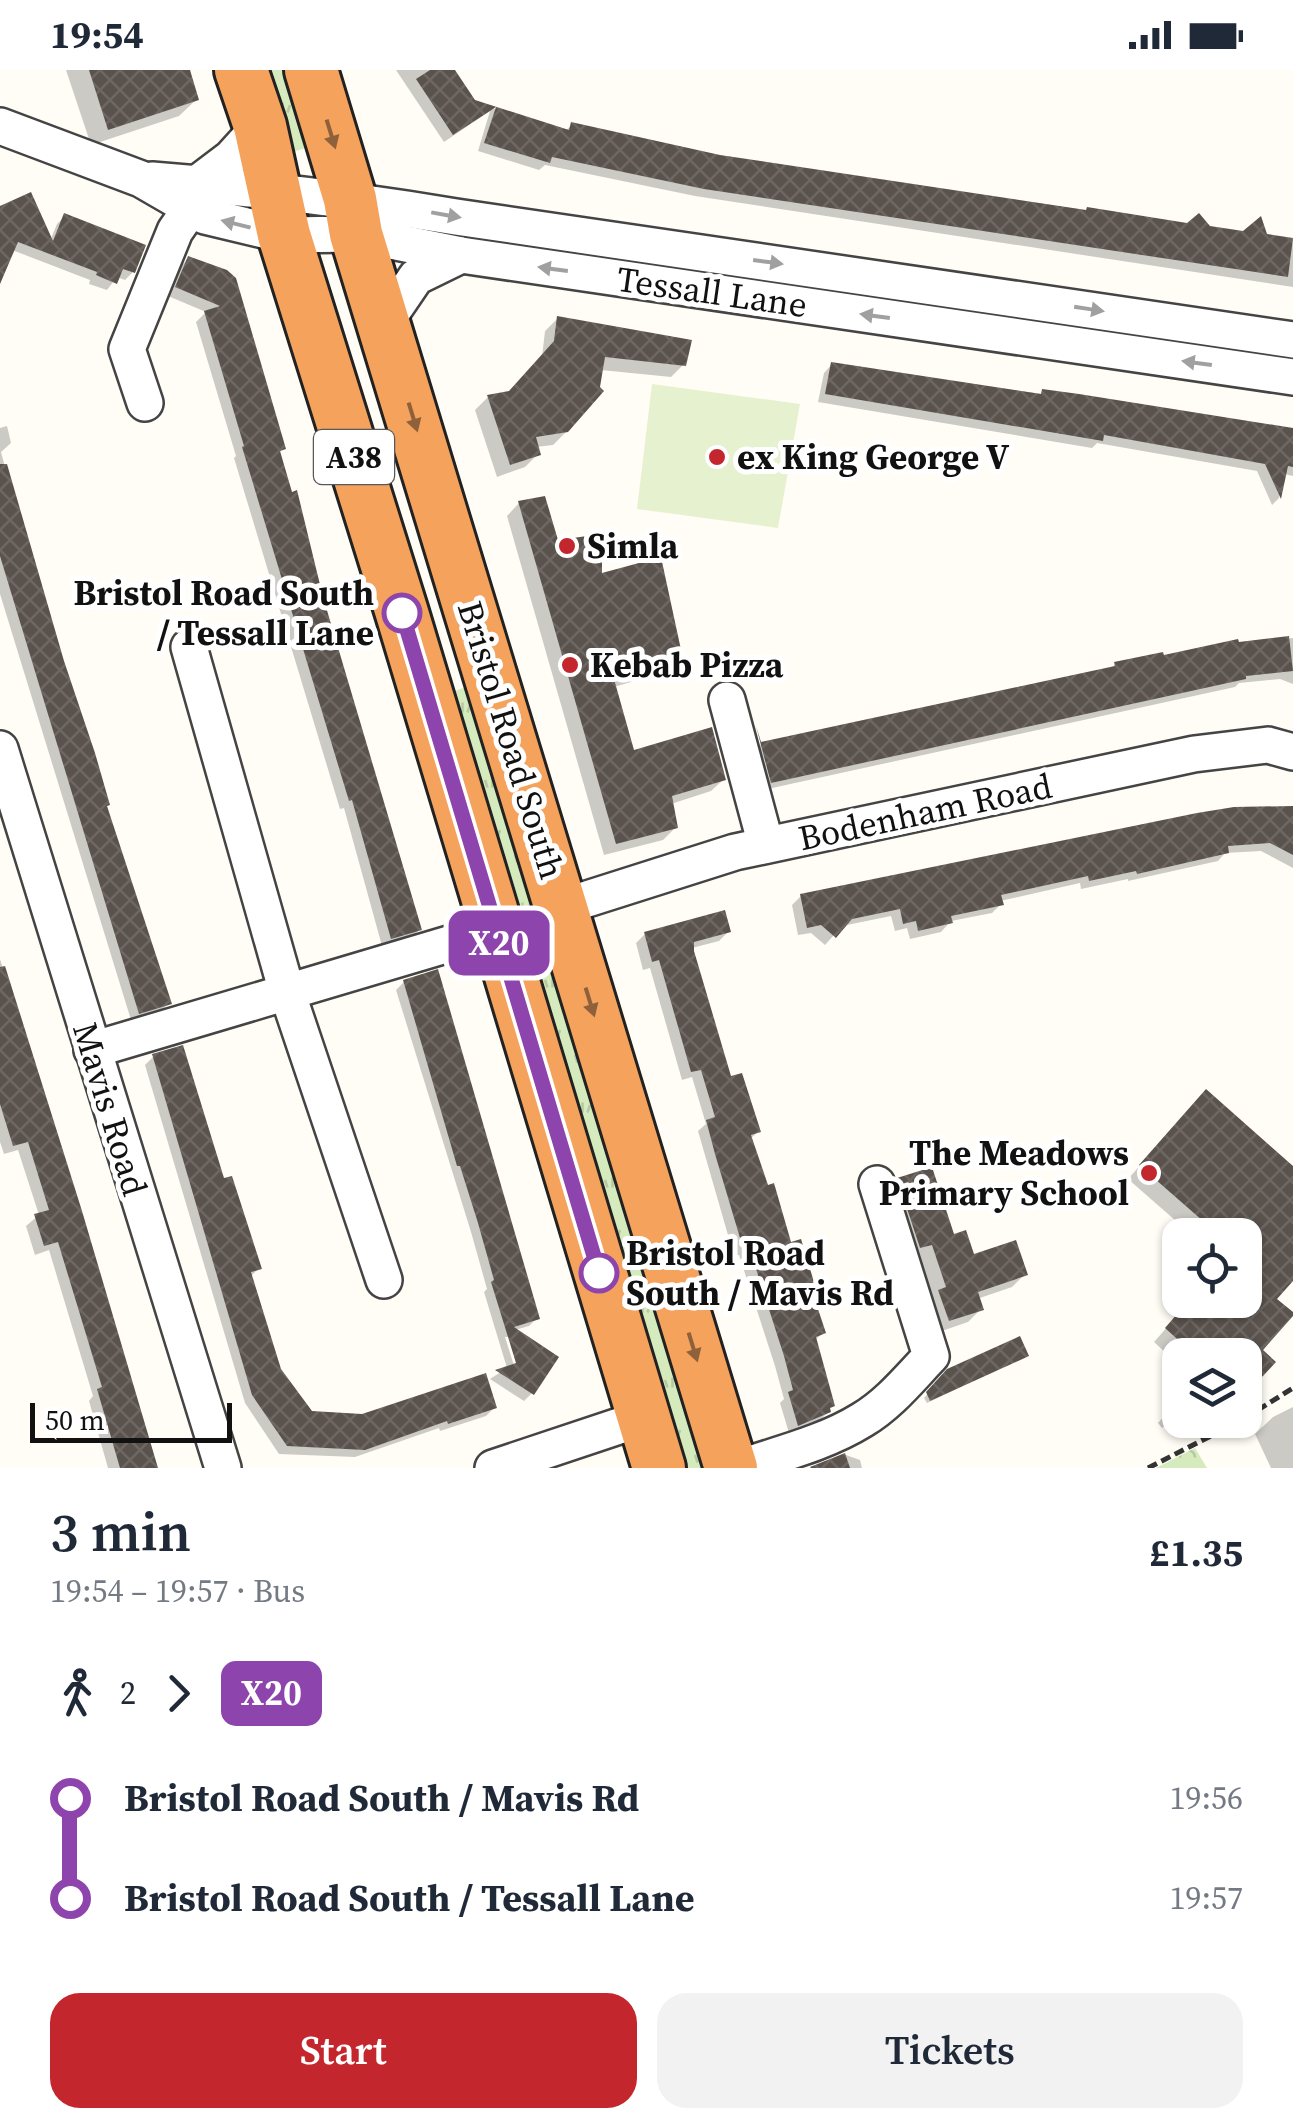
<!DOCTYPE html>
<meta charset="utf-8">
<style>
body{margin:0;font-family:"Source Serif 4",serif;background:#f2f2f3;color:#1f2937;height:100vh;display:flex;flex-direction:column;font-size:38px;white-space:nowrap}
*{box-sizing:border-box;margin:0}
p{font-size:32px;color:#747a83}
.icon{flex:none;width:55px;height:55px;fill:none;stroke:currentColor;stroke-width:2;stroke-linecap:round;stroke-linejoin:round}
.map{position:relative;height:1398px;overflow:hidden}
.panel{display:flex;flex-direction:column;background:#fff;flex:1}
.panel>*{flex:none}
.badge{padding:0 20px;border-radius:15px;font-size:35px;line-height:65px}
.buttons{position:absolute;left:1162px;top:1148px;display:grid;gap:20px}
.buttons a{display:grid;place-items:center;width:100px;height:100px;border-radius:20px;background:#fff;box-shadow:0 2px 8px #0004;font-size:50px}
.scale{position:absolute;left:30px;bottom:25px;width:202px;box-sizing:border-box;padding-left:10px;border:5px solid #111;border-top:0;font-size:28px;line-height:35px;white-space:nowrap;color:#111;-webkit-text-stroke:8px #fff;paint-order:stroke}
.map>.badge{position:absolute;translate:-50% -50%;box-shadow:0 0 0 5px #fff}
.legs{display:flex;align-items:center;gap:15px;height:110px;padding:0 50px;font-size:32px}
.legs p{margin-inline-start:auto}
.summary{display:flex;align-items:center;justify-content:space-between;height:170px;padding:0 50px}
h1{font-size:55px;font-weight:600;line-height:75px}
.cta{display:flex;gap:20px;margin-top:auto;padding:20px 50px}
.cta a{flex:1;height:115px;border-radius:30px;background:#c4262e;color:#fff;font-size:40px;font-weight:600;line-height:115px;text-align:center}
.cta a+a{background:#f2f2f3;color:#1f2937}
ul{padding:0 50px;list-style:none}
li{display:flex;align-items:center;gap:35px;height:100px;font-size:38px}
li i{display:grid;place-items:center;width:15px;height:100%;margin:0 12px;background:currentColor}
li i::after{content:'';width:25px;height:25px;margin:-12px;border:8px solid;border-radius:50%;background:#fff}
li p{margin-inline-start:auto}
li:first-child i{background:linear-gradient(#0000 50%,currentColor 0)}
li:last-child i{background:linear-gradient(currentColor 50%,#0000 0)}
.status{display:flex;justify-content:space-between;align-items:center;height:70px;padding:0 50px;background:#fff;direction:ltr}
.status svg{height:28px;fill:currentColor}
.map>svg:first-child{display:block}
.grass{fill:url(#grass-tufts)}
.park{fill:url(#park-crowns)}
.pitch{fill:#e6f2cf}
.shadow{fill:#0003;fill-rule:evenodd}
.building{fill:url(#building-cross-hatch)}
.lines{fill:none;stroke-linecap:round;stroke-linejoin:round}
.minor-casing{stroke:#444;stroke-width:40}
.highway-casing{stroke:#222;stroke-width:58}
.path{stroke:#333;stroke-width:5;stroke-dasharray:10 5;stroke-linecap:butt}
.minor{stroke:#fff;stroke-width:35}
.highway{stroke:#f5a25d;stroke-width:52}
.oneway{fill:#8e613b}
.oneway2{fill:#a0a0a0}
.line-1-casing{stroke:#fff;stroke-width:22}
.line-1{stroke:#8e44ad;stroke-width:15}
.poi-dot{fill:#c4262e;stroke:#fff;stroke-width:4}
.stop-1-dot{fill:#fff;stroke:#8e44ad;stroke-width:5}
.labels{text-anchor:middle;stroke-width:10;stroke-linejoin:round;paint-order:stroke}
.shield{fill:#fff;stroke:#585858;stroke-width:2.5}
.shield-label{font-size:32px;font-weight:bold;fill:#111}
.street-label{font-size:35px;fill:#111;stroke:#fff}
.poi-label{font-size:35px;font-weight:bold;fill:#111;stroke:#fff;text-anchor:start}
.stop-label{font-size:35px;font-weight:bold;fill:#111;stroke:#fff;text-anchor:end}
</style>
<div class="status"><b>19:54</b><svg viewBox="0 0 49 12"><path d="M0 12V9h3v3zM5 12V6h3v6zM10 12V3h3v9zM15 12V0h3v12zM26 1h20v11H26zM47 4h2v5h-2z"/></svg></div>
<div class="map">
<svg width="1293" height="1398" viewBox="0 0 1293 1398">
<defs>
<pattern id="grass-tufts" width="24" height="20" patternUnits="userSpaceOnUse" patternTransform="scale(2.5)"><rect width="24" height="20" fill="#d5ebbd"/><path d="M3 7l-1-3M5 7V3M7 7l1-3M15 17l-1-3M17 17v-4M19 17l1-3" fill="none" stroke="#b6c8a1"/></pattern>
<pattern id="park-crowns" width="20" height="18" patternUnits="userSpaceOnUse" patternTransform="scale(2.5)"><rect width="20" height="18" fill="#d5ebbd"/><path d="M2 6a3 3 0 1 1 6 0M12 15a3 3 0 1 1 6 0" fill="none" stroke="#b6c8a1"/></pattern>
<pattern id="building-cross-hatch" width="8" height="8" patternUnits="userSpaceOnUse" patternTransform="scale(2.5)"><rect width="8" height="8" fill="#5a524d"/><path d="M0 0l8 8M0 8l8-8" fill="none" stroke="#6d6662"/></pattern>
</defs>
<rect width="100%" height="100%" fill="#fffdf5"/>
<g class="grass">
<path d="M252,0H296L315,63L306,78L289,83Z"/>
<path d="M479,612L713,1398H670L439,627Z"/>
</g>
<path class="park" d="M1195,1378L1207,1398H1156Z"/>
<path class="pitch" d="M652,314L800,334L778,458L637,439Z"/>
<g class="shadow">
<path d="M66,0H187L197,29L179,46L91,75Z"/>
<path d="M396,0H452L473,32L565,61L572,55L719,87L1293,170V217L695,126L545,95L539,100L478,81L490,41L444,72Z"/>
<path d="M0,138L50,171L57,154L65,146L133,202L125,210L117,207L107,220L89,214L90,210L12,180L0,214Z"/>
<path d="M188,189L226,202L283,379L278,384L420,859L411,868L382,876L344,738L340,739L234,388L236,386L196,252L206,242L168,226L179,198Z"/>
<path d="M558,248L684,294L671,307L601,300L567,361L553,375L536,377L538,384L525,397L497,407L475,340L488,327L509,324L542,287L545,261Z"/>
<path d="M832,294L1293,360V406L1284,404L1279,428L1272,435L1257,401L1097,373L1092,378L818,332L824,303Z"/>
<path d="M7,356L11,373L1,382L17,442L105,736L169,933L161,941L131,950L0,524V358Z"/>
<path d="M519,433L556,473L599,506L681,588L668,601L614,617L632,683L724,709L711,721L671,734L676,757L663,770L604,785L507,446Z"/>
<path d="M1293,568V614L1280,609L1239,613L1235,617L763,720L748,667L755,660L759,675L1110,600L1115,594Z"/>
<path d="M1293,745V798L1261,781L1225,783L1218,791L1128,811V809L1081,819L1080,813L1000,831L1001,834L992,843L951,851L941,862L910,869L907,858L895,861L891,846L842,856L825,875L811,863L798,865L792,835L801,826Z"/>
<path d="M728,862L719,871L692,878L729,1009L758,1062L750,1069L823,1263L814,1271L828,1342L819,1351L789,1363L780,1333L784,1329L775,1296L739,1185L734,1186L698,1061L706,1054L692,1007L682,1010L650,898L643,900L636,873L645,864Z"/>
<path d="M0,889L80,1142L155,1398H108L89,1331L93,1326L49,1180L35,1185L26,1156L39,1145L18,1080L4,1084L0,1072Z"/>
<path d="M404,912L537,1248L529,1256L515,1260L532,1323L524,1331L490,1309L507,1298L484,1222L487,1219L471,1162L396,920ZM505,1267H510L522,1304L517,1305Z"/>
<path d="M153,987L222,1111L259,1198L250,1207L279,1301L311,1343L362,1346L494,1338L486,1346L440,1361L439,1358L355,1387L279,1384L245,1333L145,995Z"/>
<path d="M1193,1036L1293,1100V1207L1274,1229L1259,1280L1261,1305L1245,1320V1285H1180V1296L1154,1272L1191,1230H1245V1165H1192L1128,1109Z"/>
<path d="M899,1110L972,1187L1025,1204L1012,1217L977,1229L981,1239L968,1252L936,1263L926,1235L933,1228L919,1186L907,1190L886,1123Z"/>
<path d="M1026,1286L927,1333L924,1328L949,1301Z"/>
<path d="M1180,1328V1344L1162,1358L1158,1353Z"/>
<path d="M1293,1337V1398H1271L1255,1364L1273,1347Z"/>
<path d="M846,1385L860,1390L862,1398H814Z"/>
</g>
<g class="building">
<path d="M89,0H190L199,30L108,60Z"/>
<path d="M430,0H455L475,30L569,60L571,52L720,85L1086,140L1087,137L1187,153L1199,143L1210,156L1243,161L1261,146L1267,164L1293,168L1288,207L704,119L552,87L550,93L484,73L496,37L453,65L416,9Z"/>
<path d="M31,122L53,171L64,143L146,175L135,203L123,199L117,214L96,205L97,202L18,172L0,214V136Z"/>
<path d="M188,186L227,200L236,208L286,379L280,381L292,422L297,420L323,527L422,860L391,869L352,730L349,731L242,377L244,376L204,241L220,236L175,217Z"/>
<path d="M557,246L692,270L686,296L605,287L600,317L604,321L568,362L536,367L541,385L510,395L487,325L509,321L554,271Z"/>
<path d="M831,292L1041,324L1042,319L1079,324L1293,358V397L1288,396L1281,429L1265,394L1104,365L1103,371L825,324Z"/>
<path d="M0,394H7L64,591L95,683L110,735L107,736L172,934L139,944L0,486Z"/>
<path d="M545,426L558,470L602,464V503L661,487L683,589L614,609L634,680L712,657L726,710L672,726L678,758L616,774L518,431Z"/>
<path d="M1289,566L1293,601L1246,606V609L771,713L756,656L761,672L1115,596L1114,592L1163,582L1164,585L1238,569L1239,572Z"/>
<path d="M1293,736V785L1270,773L1228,776L1229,783L1137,804L1136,801L1089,811L1088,806L1001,825L1004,835L951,846L953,853L918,861L916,851L903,854L900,839L852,849L836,868L821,855L807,858L800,824L1197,743L1234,737Z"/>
<path d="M725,840L731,862L694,872V881L731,1006L742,1003L761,1062L751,1065L768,1115L774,1113L791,1172L801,1169L814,1212L827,1217L817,1236L826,1263L816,1267L835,1336L830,1338L831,1342L798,1356L788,1322L793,1320L784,1286L749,1177L743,1178L715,1084L706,1050L715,1047L701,1000L691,1002L659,890L652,892L644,862Z"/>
<path d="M5,896L82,1141L158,1398H120L97,1319L102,1317L58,1172L44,1176L34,1144L49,1140L28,1072L13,1076L0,1034V897Z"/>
<path d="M438,899L540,1249L514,1257L559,1287L534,1325L495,1300L516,1293L491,1212L494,1210L478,1153L460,1096H457L403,910Z"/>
<path d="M183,975L224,1108L232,1106L262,1199L251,1202L281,1299L312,1341L362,1344L486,1303L497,1338L448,1354L447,1351L365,1380L287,1376L252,1325L152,984Z"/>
<path d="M1206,1019L1293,1096V1211L1277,1229L1293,1242V1246L1263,1280L1276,1292L1263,1306L1245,1317V1285H1195L1165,1258L1189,1230H1245V1165H1219L1139,1095Z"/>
<path d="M932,1097L954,1164L966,1160L974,1184L1016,1170L1028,1205L978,1222L984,1240L949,1251L938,1220L946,1217L932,1175L920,1178L897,1108Z"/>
<path d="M1020,1266L1029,1286L930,1331L926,1322L947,1299Z"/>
<path d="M845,1383L850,1398H811L810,1397Z"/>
</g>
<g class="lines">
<g class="minor-casing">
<g id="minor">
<path d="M0,56L141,109L205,146L284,165L356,164L461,185L1293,307"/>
<path d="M152,110C254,118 355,130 456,147L1293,270"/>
<path d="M198,113L231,88L260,56"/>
<path d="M384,254L416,207L461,185"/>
<path d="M145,333L127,279L175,161L191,138"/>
<path d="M189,577L287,922L384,1210"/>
<path d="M727,630L766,775"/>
<path d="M0,679L223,1398"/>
<path d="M562,837L735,782L1194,684L1268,675L1293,682"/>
<path d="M92,980L496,860"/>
<path d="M493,1398L643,1348"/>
<path d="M738,1398C779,1384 825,1373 862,1350C889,1334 909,1309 931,1286L877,1114"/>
</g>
</g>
<g class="highway-casing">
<g id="highway">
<path d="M241,0L260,56L284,165L402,543L659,1398"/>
<path d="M311,0L350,129L356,164L731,1398"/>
</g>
</g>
<g class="path">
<path d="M1245,1348L1293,1318"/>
<path d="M1148,1398L1242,1350"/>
</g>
<use href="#minor" class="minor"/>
<use href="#highway" class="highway"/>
</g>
<defs><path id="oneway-solid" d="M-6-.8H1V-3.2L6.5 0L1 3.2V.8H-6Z" transform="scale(2.5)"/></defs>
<g class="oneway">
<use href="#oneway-solid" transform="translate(331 64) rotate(73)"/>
<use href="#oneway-solid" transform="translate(413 347) rotate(73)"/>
<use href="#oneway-solid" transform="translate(590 932) rotate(73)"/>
<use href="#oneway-solid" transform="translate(693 1277) rotate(73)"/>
</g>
<g class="oneway2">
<use href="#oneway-solid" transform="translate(446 145) rotate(10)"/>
<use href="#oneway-solid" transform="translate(236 154) rotate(-166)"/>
<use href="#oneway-solid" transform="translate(768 192) rotate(8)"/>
<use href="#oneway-solid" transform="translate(553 199) rotate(-172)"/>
<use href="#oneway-solid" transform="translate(1089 239) rotate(9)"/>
<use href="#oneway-solid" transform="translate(875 246) rotate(-172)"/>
<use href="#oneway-solid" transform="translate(1197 293) rotate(-172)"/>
</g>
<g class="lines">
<g class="line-1-casing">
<path id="line-1" d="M402,543L599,1203"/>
</g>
<use href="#line-1" class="line-1"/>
</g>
<g class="poi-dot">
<circle cx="717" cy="387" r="10"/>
<circle cx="567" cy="476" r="10"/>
<circle cx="570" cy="595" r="10"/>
<circle cx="1149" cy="1103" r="10"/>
</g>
<g class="stop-1-dot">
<circle cx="402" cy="543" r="18"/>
<circle cx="599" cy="1203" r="18"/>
</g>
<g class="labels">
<rect class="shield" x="314" y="360" width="80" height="54" rx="8"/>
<g class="shield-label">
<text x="354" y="398">A38</text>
</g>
<g class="street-label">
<text transform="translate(712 222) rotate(8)" y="12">Tessall Lane</text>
<text transform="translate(511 670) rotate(73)" y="12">Bristol Road South</text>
<text transform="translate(925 742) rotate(-12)" y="12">Bodenham Road</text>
<text transform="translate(110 1039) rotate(73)" y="12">Mavis Road</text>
</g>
<g class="poi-label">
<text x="737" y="399">ex King George V</text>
<text x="587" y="488">Simla</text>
<text x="590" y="607">Kebab Pizza</text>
<text x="1129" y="1095" text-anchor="end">The Meadows<tspan x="1129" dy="40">Primary School</tspan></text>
</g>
<g class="stop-label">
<text x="374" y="535">Bristol Road South<tspan x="374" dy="40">/ Tessall Lane</tspan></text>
<text x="626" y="1195" text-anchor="start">Bristol Road<tspan x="626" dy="40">South / Mavis Rd</tspan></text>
</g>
</g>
</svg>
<div class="buttons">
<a><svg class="icon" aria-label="locate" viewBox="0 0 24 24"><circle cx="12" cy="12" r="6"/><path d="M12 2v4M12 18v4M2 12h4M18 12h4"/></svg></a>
<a><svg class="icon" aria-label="layers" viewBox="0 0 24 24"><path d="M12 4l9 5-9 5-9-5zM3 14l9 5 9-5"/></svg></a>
</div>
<div class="scale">50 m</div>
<b class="badge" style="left:499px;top:873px;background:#8e44ad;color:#fff">X20</b>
</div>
<section class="panel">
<div class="summary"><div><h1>3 min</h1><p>19:54 – 19:57 · Bus</p></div><b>£1.35</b></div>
<div class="legs"><svg class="icon" aria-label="walk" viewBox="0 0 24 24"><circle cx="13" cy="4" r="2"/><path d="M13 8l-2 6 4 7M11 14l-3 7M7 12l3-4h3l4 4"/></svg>2<svg class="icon" aria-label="forward" viewBox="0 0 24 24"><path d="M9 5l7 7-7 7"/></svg><b class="badge" style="background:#8e44ad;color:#fff">X20</b></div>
<ul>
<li><i style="color:#8e44ad"></i><b>Bristol Road South / Mavis Rd</b><p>19:56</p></li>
<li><i style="color:#8e44ad"></i><b>Bristol Road South / Tessall Lane</b><p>19:57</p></li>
</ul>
<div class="cta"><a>Start</a><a>Tickets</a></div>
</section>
